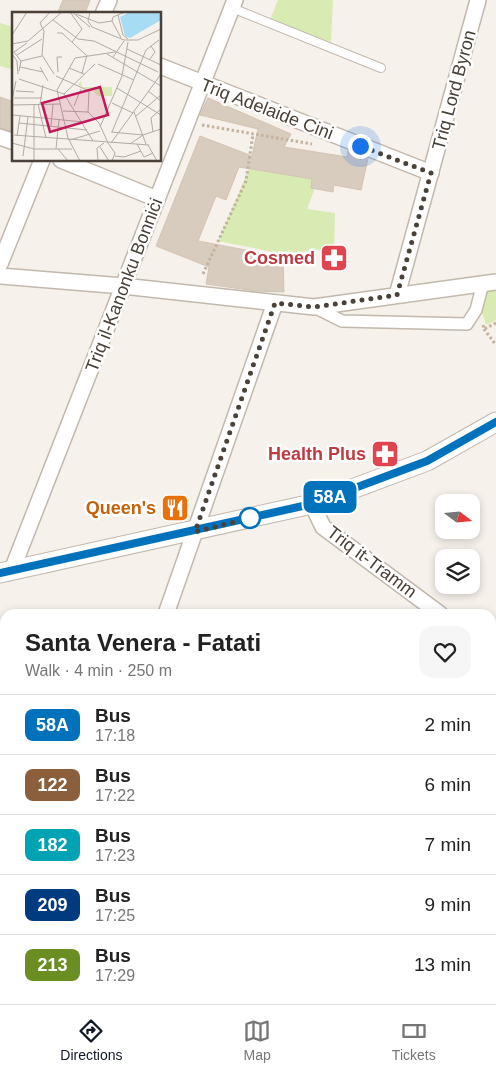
<!DOCTYPE html>
<meta charset="utf-8">
<style>
body{margin:0;font-family:Helvetica,sans-serif;background:#f6f6f6;color:#222;height:100vh;display:flex;flex-direction:column;font-size:19px;white-space:nowrap}
*{box-sizing:border-box;margin:0}
p{font-size:16px;color:#767676}
.icon{flex:none;width:28px;height:28px;fill:none;stroke:currentColor;stroke-width:2;stroke-linecap:round;stroke-linejoin:round}
.map{position:relative;flex:1;overflow:hidden}
.panel{position:absolute;left:0px;top:609px;width:496px;height:396px;display:flex;flex-direction:column;background:#fff;border-radius:15px 15px 0 0;box-shadow:0 2px 8px #0003}
.panel>*{flex:none}
.badge{padding:0 10px;border-radius:8px;font-size:18px;line-height:32px}
.needle{width:32px;rotate:106deg}
.tools{position:absolute;left:435px;top:494px;display:grid;gap:10px}
.tools a{display:grid;place-items:center;width:45px;height:45px;border-radius:10px;background:#fff;box-shadow:0 2px 8px #0003;font-size:25px}
.you{position:absolute;width:25px;height:25px;margin:-12px;border:4px solid #fff;border-radius:50%;background:#1a73e8;box-shadow:0 0 0 8px #1a73e833}
.map>.badge{position:absolute;translate:-50% -50%;box-shadow:0 0 0 2px #fff}
.round{display:grid;place-items:center;flex:none;width:52px;height:52px;border-radius:15px;background:#f6f6f6}
.head{display:flex;align-items:center;justify-content:space-between;height:85px;padding:0 25px}
h1{font-size:24px;font-weight:800;line-height:38px}
ul{padding:0;list-style:none}
li{display:flex;align-items:center;gap:15px;height:60px;padding:0 25px;border-top:1px solid #e0e0e0}
li div{flex:1}
li b{display:block;font-size:19px}
li em{font-style:normal}
li .badge{min-width:55px;font-weight:700;text-align:center}
.tabs{display:flex;justify-content:space-around;align-items:center;height:70px;border-top:1px solid #e0e0e0;background:#fff;font-size:14px;color:#767676}
.tabs a{display:grid;justify-items:center;gap:2px}
.tabs .on{color:#111827}
.map>svg:first-child{display:block}
.green{fill:#d7ebb2}
.building{fill:#d8ccbf;stroke:#d3c3b2}
.lines{fill:none;stroke-linecap:round;stroke-linejoin:round}
.service-casing{stroke:#c2b8ac;stroke-width:10}
.pedestrian-casing{stroke:#c2b8ac;stroke-width:14}
.minor-casing{stroke:#c2b8ac;stroke-width:18}
.tertiary-casing{stroke:#c2b8ac;stroke-width:21}
.path{stroke:#c4b29d;stroke-width:3;stroke-dasharray:2.5 2.5;stroke-linecap:butt}
.service{stroke:#fff;stroke-width:8}
.pedestrian{stroke:#fff;stroke-width:11}
.minor{stroke:#fff;stroke-width:15}
.tertiary{stroke:#fff;stroke-width:19}
.line-casing{stroke:#fff;stroke-width:11}
.line{stroke:#0072bc;stroke-width:8}
.walk{stroke:#4a4138;stroke-width:5;stroke-dasharray:0 9}
.stop-dot{fill:#fff;stroke:#0072bc;stroke-width:2.5}
.labels{text-anchor:middle;stroke-width:5;stroke-linejoin:round;paint-order:stroke}
.street-label{font-size:18px;fill:#4a4138;stroke:#fff}
.health-label{font-size:18px;font-weight:bold;fill:#be3a42;stroke:#fff;text-anchor:end}
.food-label{font-size:18px;font-weight:bold;fill:#c56008;stroke:#fff;text-anchor:end}
.inset-road{fill:none;stroke:#b1aba3;stroke-width:1}
.view{fill:#c2185b;fill-opacity:0.15;stroke:#c2185b;stroke-width:2.5}
.inset-edge{fill:none;stroke:#4a4138;stroke-width:2.5}
</style>
<div class="map">
<svg width="496" height="1004" viewBox="0 0 496 1004">
<rect width="100%" height="100%" fill="#f6f1ea"/>
<g class="green">
<path d="M278,0H333L331,42L270,20Z"/>
<path d="M0,23L14,27V70L0,66Z"/>
<path d="M249,169L312,179L315,188L307,209L335,213L334,248L283,254L218,241Z"/>
<path d="M496,285V320L486,325L481,309L485,287Z"/>
<path d="M496,799V866L491,864V805Z"/>
<path d="M491,878L496,879V1004H332L333,1000H491Z"/>
</g>
<g class="building">
<path d="M63,0H90L85,14H57Z"/>
<path d="M0,97L14,102V132L0,128Z"/>
<path d="M208,98L291,134L284,147L347,157L348,150L368,158L361,190L334,185L333,192L311,188L312,179L239,167L226,200L216,196L198,241L283,257L284,292L256,291L206,284L209,267L156,246L200,136L252,156L258,129L200,115Z"/>
</g>
<g class="lines">
<g class="service-casing">
<g id="service">
<path d="M232,8L381,68"/>
<path d="M491,821L496,825"/>
<path d="M491,859L496,861"/>
</g>
</g>
<g class="pedestrian-casing">
<path id="pedestrian" d="M314,307L342,321L467,324L476,310L483,283"/>
</g>
<g class="minor-casing">
<g id="minor">
<path d="M103,14L109,0"/>
<path d="M160,66L431,173"/>
<path d="M0,137L14,142"/>
<path d="M61,160L157,199"/>
<path d="M0,264L42,160"/>
<path d="M0,276L123,286L314,307L496,282"/>
<path d="M397,295L478,0"/>
<path d="M312,504L323,527L440,614"/>
<path d="M12,570L235,0"/>
<path d="M166,614L275,303"/>
<path d="M491,651L496,655"/>
<path d="M0,696L5,700"/>
<path d="M0,777L5,774"/>
<path d="M491,782L496,777"/>
<path d="M0,974L5,977"/>
<path d="M34,1000L39,1004"/>
</g>
</g>
<g class="tertiary-casing">
<path id="tertiary" d="M0,573L312,504L427,461L496,422"/>
</g>
<g class="path">
<path d="M202,125L312,144"/>
<path d="M203,274L246,181L253,134"/>
<path d="M483,325L484,329L496,323"/>
<path d="M484,329L496,345"/>
</g>
<use href="#service" class="service"/>
<use href="#pedestrian" class="pedestrian"/>
<use href="#minor" class="minor"/>
<use href="#tertiary" class="tertiary"/>
</g>
<g class="lines">
<g class="line-casing">
<path id="line" d="M0,573L312,504L427,461L496,422"/>
</g>
<use href="#line" class="line"/>
<path class="walk" d="M250,518L195,532L275,303L314,307L397,295L431,173L360,146"/>
</g>
<defs>
<g id="pharmacy-square" transform="scale(1.4375)"><rect x="-9" y="-9" width="18" height="18" rx="4" fill="#e0444e" stroke="#fff"/><path d="M-2-6h4v4h4v4h-4v4h-4v-4h-4v-4h4Z" fill="#fff"/></g>
<g id="restaurant-square" transform="scale(1.4375)"><rect x="-9" y="-9" width="18" height="18" rx="4" fill="#e8710a" stroke="#fff"/><path d="M-5-6h1v4h1v-4h1v4h1v-4h1v5L-1.5 .5V6h-2V.5L-5-1ZM5-6V6H3V1.5H1.5Q1.5-4 5-6Z" fill="#fff"/></g>
</defs>
<g fill-rule="evenodd">
<use href="#pharmacy-square" x="334" y="258"/>
<use href="#pharmacy-square" x="385" y="454"/>
<use href="#restaurant-square" x="175" y="508"/>
</g>
<circle class="stop-dot" cx="250" cy="518" r="10"/>
<g class="labels">
<g class="street-label">
<text transform="translate(454 90) rotate(-75)" y="6">Triq Lord Byron</text>
<text transform="translate(267 109) rotate(21)" y="6">Triq Adelaide Cini</text>
<text transform="translate(124 285) rotate(-69)" y="6">Triq il-Kanonku Bonniċi</text>
<text transform="translate(372 562) rotate(37)" y="6">Triq it-Tramm</text>
</g>
<g class="health-label">
<text x="315" y="264">Cosmed</text>
<text x="366" y="460">Health Plus</text>
</g>
<g class="food-label">
<text x="156" y="514">Queen's</text>
</g>
</g>
<g transform="translate(12 12)">
<rect width="149" height="149" fill="#f6f1ea"/>
<path d="M69,69L70,75H100V84H86L80,77L79,80L66,73Z" fill="#d7ebb2"/>
<path d="M118,0H149V8L118,26L113,24L108,5Z" fill="#a6dcf4"/>
<path class="inset-road" d="M38,0L28,11L32,19L30,43L42,62M58,0L70,17L60,30M60,0L78,15M78,0L76,9L80,15L112,28H126L149,17M64,2L87,11L100,9M106,3L111,23L116,27M41,8L66,27L82,29L146,60M100,9L109,26M100,9L101,5L113,0M45,21H50L74,43M0,23L15,0M0,32L16,29L50,0M115,37L149,53M0,42L5,49L6,62M95,42L149,74M5,43L30,27M101,45L112,29M138,47L143,40L139,34M9,49L30,44M86,52L122,68M8,55L31,60M28,55L36,69M57,56L72,62M7,59L9,49L2,40L15,31M46,60L45,45H50M70,61L75,43M44,64L77,79L76,100M7,67L52,82L81,129M105,76L149,103M4,79L22,80M136,79L149,89M52,82L83,52M2,86H30M0,88L4,69M100,91L121,101M26,92L34,126M28,92L31,73M0,93L48,92M22,93V149M62,94L69,77M51,99L76,100M76,100L87,111L96,131M122,100L134,132M1,103L71,110M124,104L149,83M7,111L75,118M39,114L41,92M88,115L110,64L116,30M99,120L131,123L149,117M100,120L134,38L147,28M141,120L139,106L149,97M2,123L137,133M5,124L8,104M58,128L88,119M0,131L22,137H60M96,131L103,141L100,149M99,131L149,62M118,132L131,123M125,132L132,145L141,141M136,133L145,149M88,135L97,149M44,137L47,108M46,137L56,149M11,144L16,105M103,144L112,145L129,139M68,149L56,126L45,78L63,46L103,40M86,149L85,136L92,131"/>
<path class="view" d="M88,75L96,103L38,120L30,91Z"/>
<rect width="149" height="149" class="inset-edge"/>
</g>
</svg>
<div class="tools">
<a><svg class="needle" viewBox="-14 -14 28 28"><path d="M0-13l5 13h-10z" fill="#e53935"/><path d="M0 13l5-13h-10z" fill="#767676"/></svg></a>
<a><svg class="icon" aria-label="layers" viewBox="0 0 24 24"><path d="M12 4l9 5-9 5-9-5zM3 14l9 5 9-5"/></svg></a>
</div>
<div class="you" style="left:360px;top:146px"></div>
<b class="badge" style="left:330px;top:497px;background:#0072bc;color:#fff">58A</b>
<section class="panel">
<div class="head"><div><h1>Santa Venera - Fatati</h1><p>Walk · 4 min · 250 m</p></div><a class="round"><svg class="icon" aria-label="heart" viewBox="0 0 24 24"><path d="M12 20l-8-8c-3-5 5-10 8-4 3-6 11-1 8 4z"/></svg></a></div>
<ul>
<li><span class="badge" style="background:#0072bc;color:#fff">58A</span><div><b>Bus</b><p>17:18</p></div><em>2 min</em></li>
<li><span class="badge" style="background:#8b5e3c;color:#fff">122</span><div><b>Bus</b><p>17:22</p></div><em>6 min</em></li>
<li><span class="badge" style="background:#00a3b4;color:#fff">182</span><div><b>Bus</b><p>17:23</p></div><em>7 min</em></li>
<li><span class="badge" style="background:#003b80;color:#fff">209</span><div><b>Bus</b><p>17:25</p></div><em>9 min</em></li>
<li><span class="badge" style="background:#6b8e23;color:#fff">213</span><div><b>Bus</b><p>17:29</p></div><em>13 min</em></li>
</ul>
</section>
</div>
<nav class="tabs">
<a class="on"><svg class="icon" aria-label="directions" viewBox="0 0 24 24"><path d="M12 3l9 9-9 9-9-9zM9 14v-3h6M13 9l2 2-2 2"/></svg>Directions</a>
<a><svg class="icon" aria-label="map" viewBox="0 0 24 24"><path d="M3 6l6-2 6 2 6-2v14l-6 2-6-2-6 2zM9 4v14M15 6v14"/></svg>Map</a>
<a><svg class="icon" aria-label="tickets" viewBox="0 0 24 24"><path d="M3 7h18v10H3zM15 7v10"/></svg>Tickets</a>
</nav>
